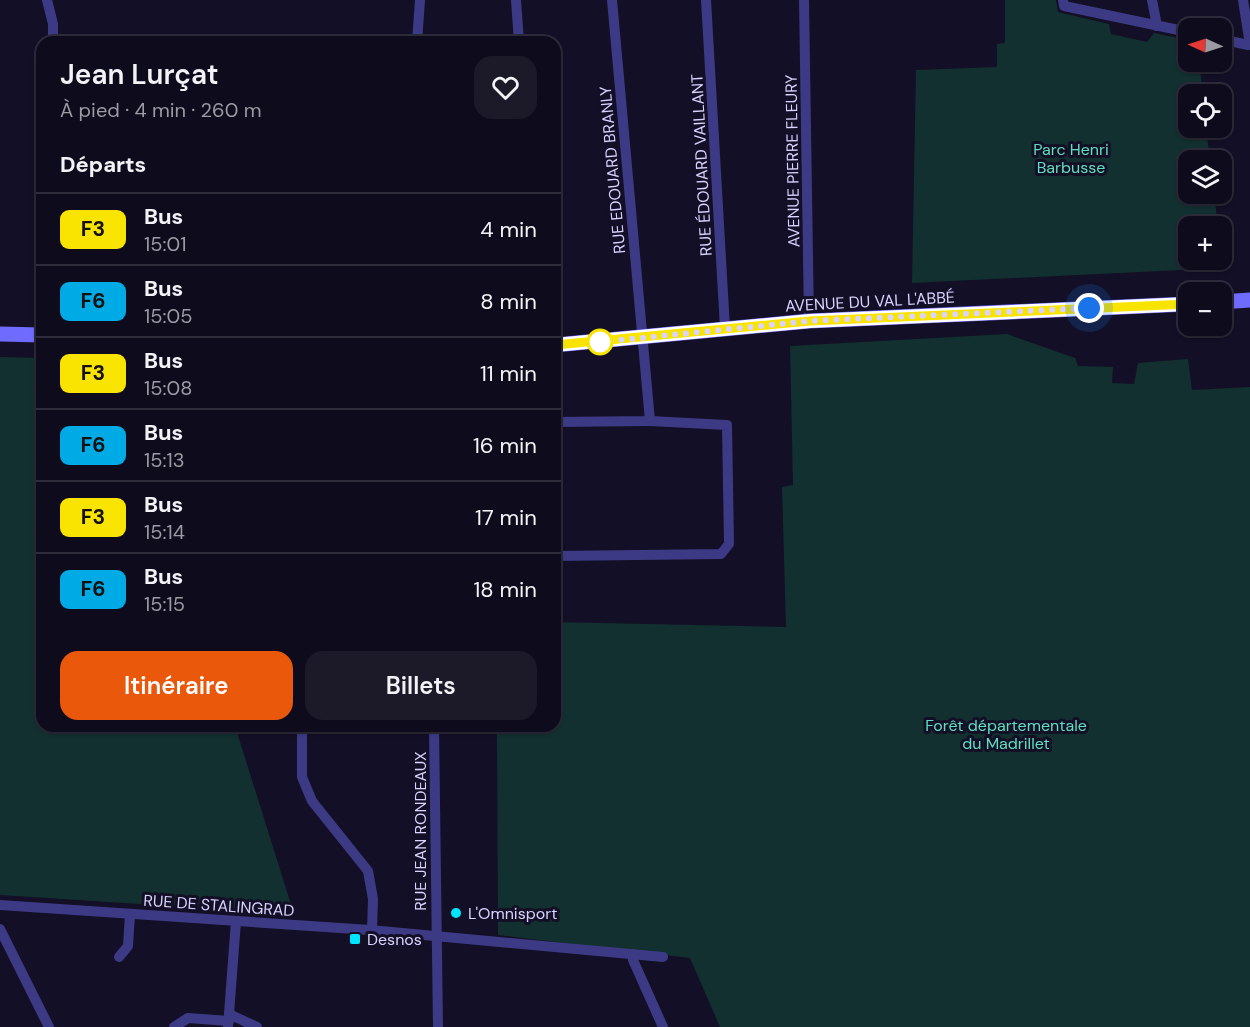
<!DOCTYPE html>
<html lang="fr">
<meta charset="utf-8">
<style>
body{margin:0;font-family:"DM Sans",sans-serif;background:#1c1929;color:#f1f3f6;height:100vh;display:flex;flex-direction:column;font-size:22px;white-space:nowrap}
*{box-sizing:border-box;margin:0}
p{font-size:20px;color:#9b9ba3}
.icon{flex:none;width:33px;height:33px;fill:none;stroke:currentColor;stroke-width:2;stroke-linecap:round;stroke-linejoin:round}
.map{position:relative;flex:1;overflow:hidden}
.details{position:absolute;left:36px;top:36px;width:525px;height:696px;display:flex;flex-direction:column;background:#0e0b1c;border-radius:18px;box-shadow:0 2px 4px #0004,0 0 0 2px #2e2b3b}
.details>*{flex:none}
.badge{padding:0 12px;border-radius:9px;font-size:21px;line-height:39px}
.needle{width:39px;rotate:273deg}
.tools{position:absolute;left:1178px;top:18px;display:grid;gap:12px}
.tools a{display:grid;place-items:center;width:54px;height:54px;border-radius:12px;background:#0e0b1c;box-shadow:0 2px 4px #0004,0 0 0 2px #2e2b3b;font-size:30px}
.you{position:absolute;width:30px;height:30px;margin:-15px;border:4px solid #fff;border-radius:50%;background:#1a73e8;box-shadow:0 0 0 9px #1a73e833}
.map>.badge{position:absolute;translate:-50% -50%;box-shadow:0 0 0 3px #fff}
h2{padding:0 24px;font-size:22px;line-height:54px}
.round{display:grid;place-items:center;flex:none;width:63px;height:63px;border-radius:18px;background:#1c1929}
.summary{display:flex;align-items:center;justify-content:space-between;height:102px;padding:0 24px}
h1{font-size:28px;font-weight:600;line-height:45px}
.primary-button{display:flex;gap:12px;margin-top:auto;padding:12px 24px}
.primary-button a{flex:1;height:69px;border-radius:18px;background:#ea580c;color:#fff;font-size:24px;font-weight:600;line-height:69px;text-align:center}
.primary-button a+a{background:#1c1929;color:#f1f3f6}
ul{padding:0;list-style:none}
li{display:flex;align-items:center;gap:18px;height:72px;padding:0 24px;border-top:2px solid #2e2b3b}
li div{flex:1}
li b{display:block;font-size:22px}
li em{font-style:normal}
li .badge{min-width:66px;font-weight:700;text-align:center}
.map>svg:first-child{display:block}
.green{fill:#12302f}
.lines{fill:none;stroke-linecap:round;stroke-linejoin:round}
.street{stroke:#3d3a85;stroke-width:10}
.secondary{stroke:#6f6bff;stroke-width:15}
.line-casing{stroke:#fff;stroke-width:14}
.line{stroke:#f8e400;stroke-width:9}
.walk{stroke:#d9d4ff;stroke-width:6;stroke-dasharray:0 10.8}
.stop-dot{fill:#fff;stroke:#f8e400;stroke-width:3}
.poi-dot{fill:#00e5ff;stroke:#130f26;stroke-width:2}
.labels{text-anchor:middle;stroke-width:6;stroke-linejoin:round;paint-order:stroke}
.park-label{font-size:16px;fill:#5fe0c0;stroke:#130f26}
.street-label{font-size:16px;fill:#d9d4ff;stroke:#130f26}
.poi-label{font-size:16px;fill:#d9d4ff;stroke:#130f26;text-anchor:start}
</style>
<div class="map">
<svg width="1250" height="1027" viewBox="0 0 1250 1027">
<rect width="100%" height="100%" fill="#130f26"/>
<g class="green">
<path d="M1005,0H1056L1058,12L1109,24L1111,34L1147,42L1154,33L1188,40V62H1199L1203,94H1188V128H1206L1210,160H1188V194H1214L1218,226H1188V260H1221V257L1222,268L912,283L916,70L997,67V44L1005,43Z"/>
<path d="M1007,334L1075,358L1078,366L1113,367L1112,383L1134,384L1138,363L1188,359L1192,390L1250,387V1027H720L690,958L498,935L497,726H555V622L786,627L782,487L793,485L790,346Z"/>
<path d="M0,357L42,358V726H235L294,914L0,895Z"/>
</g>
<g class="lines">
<g class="street">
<path d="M47,0L53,24V42"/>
<path d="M516,0L519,42"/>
<path d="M706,0L725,328"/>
<path d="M804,0L809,321"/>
<path d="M1063,0L1064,6L1188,32"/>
<path d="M1152,0L1157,26"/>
<path d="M1243,0L1250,45"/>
<path d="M1221,39L1248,45"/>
<path d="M417,42L420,0"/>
<path d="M555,422L650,421L612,0"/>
<path d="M555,556L721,554L729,544L727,425L650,421"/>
<path d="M302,726V777L312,801L368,871L373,899L372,930"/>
<path d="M434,726L438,1027"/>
<path d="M0,905L370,930L663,957"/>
<path d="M0,929L49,1027"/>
<path d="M633,954V960L663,1027"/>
<path d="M119,957L128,946L130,914"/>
<path d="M229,1014L257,1027"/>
<path d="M174,1027L188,1018L229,1021"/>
<path d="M228,1027L236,921"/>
</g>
<g class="secondary">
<path d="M1221,302L1250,300"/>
<path d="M0,334L42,335"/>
<path d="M555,345L809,321L1188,304"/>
</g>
</g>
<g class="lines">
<g class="line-casing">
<path id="line" d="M555,345L810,321L1188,304"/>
</g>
<use href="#line" class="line"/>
<path class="walk" d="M600,342L810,321L1089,308"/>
</g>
<circle class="stop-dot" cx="600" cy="342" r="12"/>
<g class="poi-dot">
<circle cx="456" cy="913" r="6"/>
<rect x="349" y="933" width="12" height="12" rx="3"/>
</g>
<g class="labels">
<g class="park-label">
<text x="1071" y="155">Parc Henri<tspan x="1071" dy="18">Barbusse</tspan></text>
<text x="1006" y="731">Forêt départementale<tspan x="1006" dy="18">du Madrillet</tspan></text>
</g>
<g class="street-label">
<text transform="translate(792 161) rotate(-91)" y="6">AVENUE PIERRE FLEURY</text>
<text transform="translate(701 165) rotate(-93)" y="6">RUE ÉDOUARD VAILLANT</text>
<text transform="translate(612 170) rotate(-95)" y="6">RUE EDOUARD BRANLY</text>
<text transform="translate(870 301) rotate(-3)" y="6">AVENUE DU VAL L'ABBÉ</text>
<text transform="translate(420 831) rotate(-90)" y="6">RUE JEAN RONDEAUX</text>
<text transform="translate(219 905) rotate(4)" y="6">RUE DE STALINGRAD</text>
</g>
<g class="poi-label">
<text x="468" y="919">L'Omnisport</text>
<text x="367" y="945">Desnos</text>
</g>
</g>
</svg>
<div class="tools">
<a><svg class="needle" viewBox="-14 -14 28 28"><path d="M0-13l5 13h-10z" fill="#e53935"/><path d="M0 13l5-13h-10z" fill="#9b9ba3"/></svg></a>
<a><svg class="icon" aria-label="locate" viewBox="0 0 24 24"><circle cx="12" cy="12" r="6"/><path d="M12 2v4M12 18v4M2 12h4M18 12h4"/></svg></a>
<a><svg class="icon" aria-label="layers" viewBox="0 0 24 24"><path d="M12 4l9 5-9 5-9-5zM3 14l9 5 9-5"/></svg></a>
<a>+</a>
<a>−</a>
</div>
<div class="you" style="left:1089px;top:308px"></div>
<section class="details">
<div class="summary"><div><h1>Jean Lurçat</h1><p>À pied · 4 min · 260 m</p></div><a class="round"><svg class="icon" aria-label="heart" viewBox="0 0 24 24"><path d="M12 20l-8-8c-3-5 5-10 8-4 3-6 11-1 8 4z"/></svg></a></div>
<h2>Départs</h2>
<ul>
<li><span class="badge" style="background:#f8e400;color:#111">F3</span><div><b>Bus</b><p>15:01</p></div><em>4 min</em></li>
<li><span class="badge" style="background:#00abe5;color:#111">F6</span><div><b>Bus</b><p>15:05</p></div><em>8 min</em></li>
<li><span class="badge" style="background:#f8e400;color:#111">F3</span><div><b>Bus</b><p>15:08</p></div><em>11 min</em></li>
<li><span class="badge" style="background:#00abe5;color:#111">F6</span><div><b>Bus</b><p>15:13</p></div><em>16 min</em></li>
<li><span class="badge" style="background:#f8e400;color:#111">F3</span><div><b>Bus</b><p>15:14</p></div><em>17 min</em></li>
<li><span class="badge" style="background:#00abe5;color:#111">F6</span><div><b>Bus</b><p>15:15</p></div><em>18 min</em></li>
</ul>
<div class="primary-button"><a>Itinéraire</a><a>Billets</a></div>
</section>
</div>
